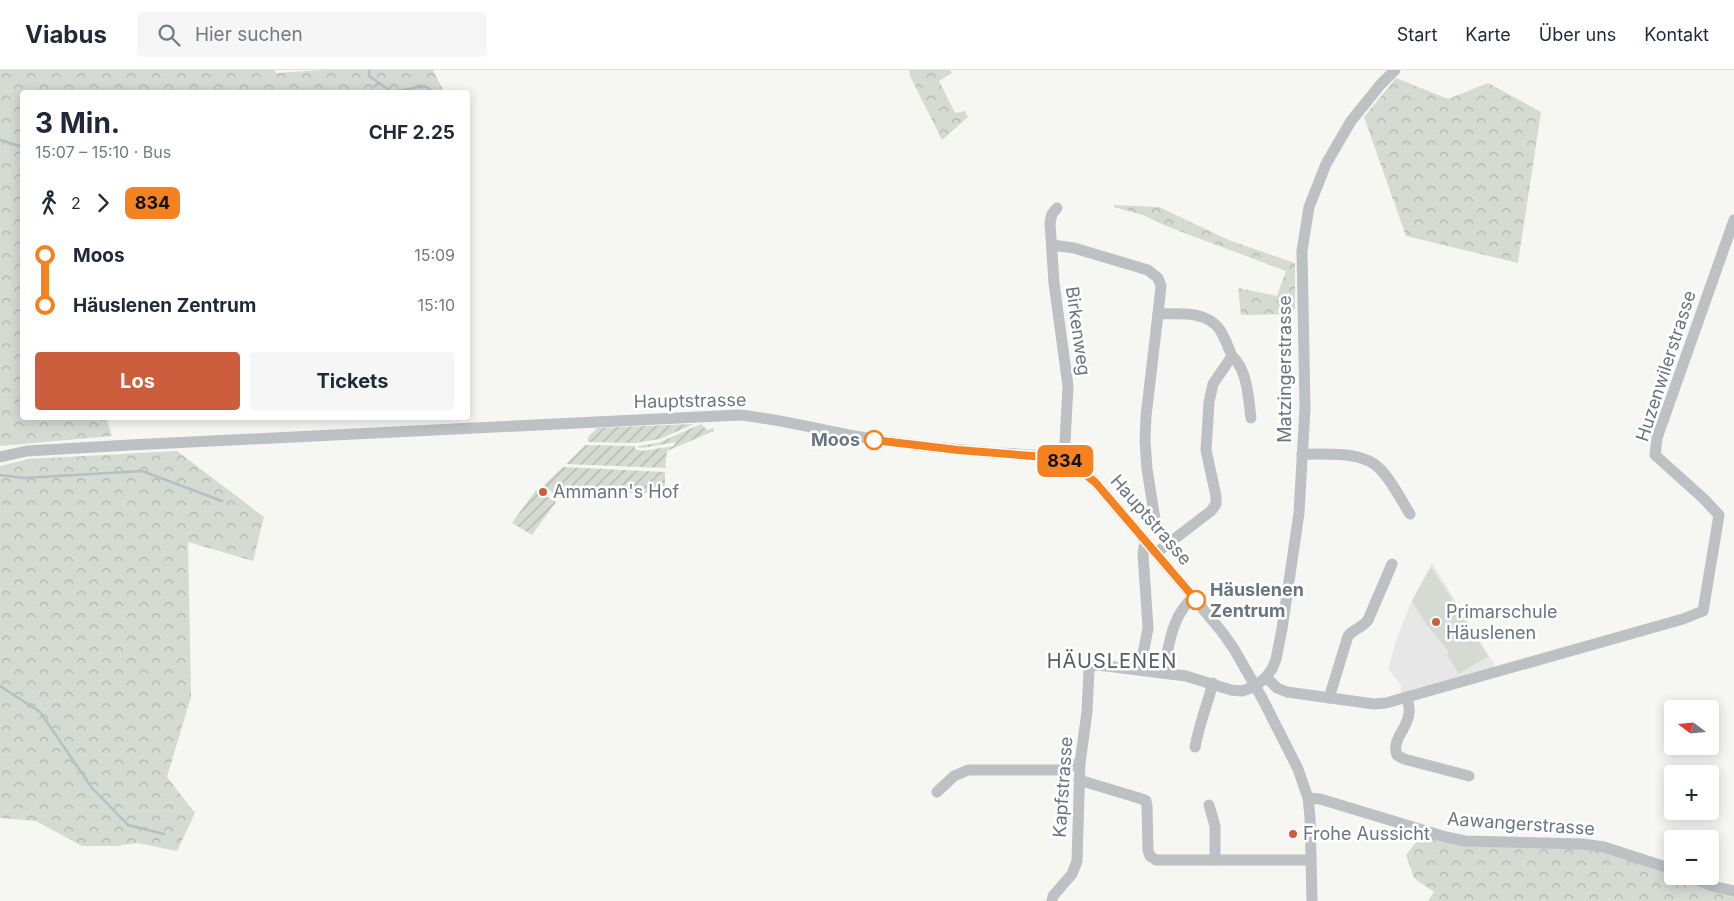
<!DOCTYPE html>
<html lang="de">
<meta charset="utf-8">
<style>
body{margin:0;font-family:Inter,sans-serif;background:#f6f6f7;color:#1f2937;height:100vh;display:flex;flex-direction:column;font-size:19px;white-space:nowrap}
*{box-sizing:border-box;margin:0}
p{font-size:16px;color:#747a83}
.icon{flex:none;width:28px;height:28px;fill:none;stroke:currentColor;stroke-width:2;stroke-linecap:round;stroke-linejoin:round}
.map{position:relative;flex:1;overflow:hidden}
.details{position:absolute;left:20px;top:20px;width:450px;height:330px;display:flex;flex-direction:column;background:#fff;border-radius:5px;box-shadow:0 2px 12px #0003}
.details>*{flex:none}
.badge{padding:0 10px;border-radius:8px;font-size:18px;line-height:32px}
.needle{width:32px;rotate:286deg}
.controls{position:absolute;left:1664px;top:630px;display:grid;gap:10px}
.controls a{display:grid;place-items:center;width:55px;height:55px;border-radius:5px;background:#fff;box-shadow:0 2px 12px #0003;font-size:25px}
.map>.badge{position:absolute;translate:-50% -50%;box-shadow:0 0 0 2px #fff}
.legs{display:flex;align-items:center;gap:8px;height:55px;padding:0 15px;font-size:16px}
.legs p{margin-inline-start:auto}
.overview{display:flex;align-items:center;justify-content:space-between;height:85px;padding:0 15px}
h1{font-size:28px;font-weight:700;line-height:38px}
.button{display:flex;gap:10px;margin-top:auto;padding:10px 15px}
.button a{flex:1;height:58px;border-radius:5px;background:#cc5e3d;color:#fff;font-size:20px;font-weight:700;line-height:58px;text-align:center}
.button a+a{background:#f6f6f7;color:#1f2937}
ul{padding:0 15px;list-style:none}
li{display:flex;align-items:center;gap:18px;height:50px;font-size:19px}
li i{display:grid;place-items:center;width:8px;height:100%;margin:0 6px;background:currentColor}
li i::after{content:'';width:12px;height:12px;margin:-6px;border:4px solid;border-radius:50%;background:#fff}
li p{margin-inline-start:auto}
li:first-child i{background:linear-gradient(#0000 50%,currentColor 0)}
li:last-child i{background:linear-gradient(currentColor 50%,#0000 0)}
header{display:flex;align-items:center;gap:30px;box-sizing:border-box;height:70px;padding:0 25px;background:#fff;border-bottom:1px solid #e0e1e3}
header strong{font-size:24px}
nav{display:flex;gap:28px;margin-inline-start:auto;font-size:18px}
.search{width:350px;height:45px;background:#f6f6f7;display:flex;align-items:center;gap:12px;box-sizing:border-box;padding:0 18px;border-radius:5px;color:#747a83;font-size:19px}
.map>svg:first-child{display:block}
.built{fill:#e6e7e6}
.forest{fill:url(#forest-crowns)}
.garden{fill:url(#garden-furrows)}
.pitch{fill:#d5dad3}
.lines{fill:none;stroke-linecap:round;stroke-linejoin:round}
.stream{stroke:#b6c0c4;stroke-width:2.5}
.minor{stroke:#bdc1c4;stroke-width:11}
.line-1-casing{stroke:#fff;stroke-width:11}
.line-1{stroke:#f58220;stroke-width:8}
.stop-1-dot{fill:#fff;stroke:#f58220;stroke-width:2.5}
.poi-dot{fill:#cc5e3d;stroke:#fff;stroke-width:2}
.labels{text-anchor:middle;stroke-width:5;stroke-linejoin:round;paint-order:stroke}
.street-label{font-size:18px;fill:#697680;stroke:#fff}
.stop-label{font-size:18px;font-weight:bold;fill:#697680;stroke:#fff;text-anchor:end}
.poi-label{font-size:18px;fill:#697680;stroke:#fff;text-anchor:start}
.quarter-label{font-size:20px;letter-spacing:1px;fill:#555f66;stroke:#fff}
</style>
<header>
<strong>Viabus</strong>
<div class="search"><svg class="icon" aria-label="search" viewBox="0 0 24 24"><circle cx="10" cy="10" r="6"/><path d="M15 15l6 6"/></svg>Hier suchen</div>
<nav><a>Start</a><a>Karte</a><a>Über uns</a><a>Kontakt</a></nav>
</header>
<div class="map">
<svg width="1734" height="831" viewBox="0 0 1734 831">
<defs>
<pattern id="forest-crowns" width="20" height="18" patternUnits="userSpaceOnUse" patternTransform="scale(1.25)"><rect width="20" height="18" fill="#d5dad3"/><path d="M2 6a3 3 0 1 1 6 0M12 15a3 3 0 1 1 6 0" fill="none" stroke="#b1b5b0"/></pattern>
<pattern id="garden-furrows" width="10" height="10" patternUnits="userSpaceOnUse" patternTransform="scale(1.25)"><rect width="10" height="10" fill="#d5dad3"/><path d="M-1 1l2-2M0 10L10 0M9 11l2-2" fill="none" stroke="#b1b5b0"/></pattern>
</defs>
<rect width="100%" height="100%" fill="#f6f6f3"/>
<path class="built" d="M1432,493L1494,594L1493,599L1401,625V615L1388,599L1395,574L1412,530Z"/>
<g class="forest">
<path d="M0,0H275L276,3L324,0H433L444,22H22V348H106L112,366L0,376Z"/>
<path d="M909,0H950L952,3L939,11L955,43L965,41L968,47L942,70L910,6Z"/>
<path d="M1396,8L1448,29L1488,13L1541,42L1518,193L1406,166L1364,47Z"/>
<path d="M1114,135L1159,137L1231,171L1295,193V238L1291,244L1241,245L1238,218L1277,226L1286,201L1166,156L1143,145L1114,137Z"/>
<path d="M177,381L264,447L253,491L188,472L191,627L167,707L195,743L177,781L137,773L115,776H82L36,751L0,748V396L29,389Z"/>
<path d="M1424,762L1446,767L1583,774L1672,799V806H1689L1734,821V831H1428L1434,822L1414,808L1406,785Z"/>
</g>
<g class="garden">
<path d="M694,354L660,369L635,373L588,372V367L597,358Z"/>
<path d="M701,354L707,360L713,358L714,361L667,381L665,398L566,394L585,375L635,376V379L642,381L674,376L676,372L642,378L637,377L638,376L658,373Z"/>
<path d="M563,397L665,402V423H611L562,425L553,423L544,415Z"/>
<path d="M536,420L556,432L532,465L512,453Z"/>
</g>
<path class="pitch" d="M1431,497L1488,586L1459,604L1447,584L1449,582L1425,552L1412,531Z"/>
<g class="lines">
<g class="stream">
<path d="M369,0V6L379,13L375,16"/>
<path d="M379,13L392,22L425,16L433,22"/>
<path d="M0,70L22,77"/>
<path d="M0,405L24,408L142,401L222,431"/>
<path d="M0,616L40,642L92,718L128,755L164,764"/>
</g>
<g class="minor">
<path d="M1057,138L1052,144L1050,153L1054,213L1068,316L1064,391"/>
<path d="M1052,175L1074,178L1148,200L1158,208L1161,216L1158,244"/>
<path d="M1232,286C1248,301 1248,327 1251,348"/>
<path d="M1302,384C1326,385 1362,380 1380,399C1392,411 1401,430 1410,444"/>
<path d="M0,387L27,381L130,375L739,345C791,350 841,366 893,372C927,377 961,380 995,383C1017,384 1042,384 1063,391C1075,395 1086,403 1095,412L1188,521L1222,562L1234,579L1262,628L1298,699L1308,728L1310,747L1312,831"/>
<path d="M1156,483L1211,441L1216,434V426L1206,380L1209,332L1213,314L1232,286C1228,277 1225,268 1220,260C1207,240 1179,244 1158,244L1146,346L1145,371L1147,399L1155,449L1159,460L1170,472"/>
<path d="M1140,600L1148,558L1143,484L1144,477L1147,473"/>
<path d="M1163,603C1169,577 1171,545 1194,527"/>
<path d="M1266,607L1277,618L1287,622L1374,634L1386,633L1683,549L1703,541L1719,445L1704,429L1655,385L1657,368L1734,150"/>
<path d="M1407,627C1408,632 1410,638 1409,643C1408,659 1391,669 1397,685L1404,689L1469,706"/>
<path d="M1329,628L1348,566C1354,559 1363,557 1368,550L1392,494"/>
<path d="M1195,677C1199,655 1207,635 1213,613"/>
<path d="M1079,710L1142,729L1146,731L1147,736L1148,780L1150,786L1156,790H1311"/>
<path d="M937,722L954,706L968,700H1060L1080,693"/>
<path d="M1308,728L1320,729L1446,767L1465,771L1583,774L1604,777L1672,799"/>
<path d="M1209,735L1215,756V790"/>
<path d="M1689,806L1712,816L1734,821"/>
<path d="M1052,831L1053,826L1072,804L1077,791L1080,693L1087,642L1089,600L1092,596L1098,595L1186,606L1231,620L1242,621L1256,616L1266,607L1272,599L1276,589L1282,559L1299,443L1305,338L1302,181L1309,137L1326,94L1351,51L1381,14L1395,0"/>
</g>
</g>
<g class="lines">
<g class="line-1-casing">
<path id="line-1" d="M874,370L958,380L1033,386L1064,391L1073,395L1095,412L1196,530"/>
</g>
<use href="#line-1" class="line-1"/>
</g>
<g class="stop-1-dot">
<circle cx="874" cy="370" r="9"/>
<circle cx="1196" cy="530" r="9"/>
</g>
<g class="poi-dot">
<circle cx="543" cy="422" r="5"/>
<circle cx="1436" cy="552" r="5"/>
<circle cx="1293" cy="764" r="5"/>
</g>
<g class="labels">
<g class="street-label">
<text transform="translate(1078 261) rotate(82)" y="6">Birkenweg</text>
<text transform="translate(1666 296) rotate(-72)" y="6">Huzenwilerstrasse</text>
<text transform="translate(1285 299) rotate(-90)" y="6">Matzingerstrasse</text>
<text transform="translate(690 331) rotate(-1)" y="6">Hauptstrasse</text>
<text transform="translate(1151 450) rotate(49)" y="6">Hauptstrasse</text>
<text transform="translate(1063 717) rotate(-86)" y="6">Kapfstrasse</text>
<text transform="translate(1521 754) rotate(4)" y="6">Aawangerstrasse</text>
</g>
<g class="stop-label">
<text x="860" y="376">Moos</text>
<text x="1210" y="526" text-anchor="start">Häuslenen<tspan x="1210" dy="21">Zentrum</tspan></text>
</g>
<g class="poi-label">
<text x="553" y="428">Ammann's Hof</text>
<text x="1446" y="548">Primarschule<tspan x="1446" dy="21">Häuslenen</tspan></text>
<text x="1303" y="770">Frohe Aussicht</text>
</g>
<g class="quarter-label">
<text x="1112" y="598">HÄUSLENEN</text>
</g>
</g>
</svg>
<div class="controls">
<a><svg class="needle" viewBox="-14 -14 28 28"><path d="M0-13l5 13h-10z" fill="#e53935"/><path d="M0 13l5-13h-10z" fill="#747a83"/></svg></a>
<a>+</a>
<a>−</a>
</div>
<b class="badge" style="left:1065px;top:391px;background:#f58220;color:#111">834</b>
<section class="details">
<div class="overview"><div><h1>3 Min.</h1><p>15:07 – 15:10 · Bus</p></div><b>CHF 2.25</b></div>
<div class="legs"><svg class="icon" aria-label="walk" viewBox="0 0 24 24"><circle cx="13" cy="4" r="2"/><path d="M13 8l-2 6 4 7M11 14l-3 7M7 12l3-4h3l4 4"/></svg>2<svg class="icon" aria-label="forward" viewBox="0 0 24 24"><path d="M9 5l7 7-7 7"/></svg><b class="badge" style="background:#f58220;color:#111">834</b></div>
<ul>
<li><i style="color:#f58220"></i><b>Moos</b><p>15:09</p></li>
<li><i style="color:#f58220"></i><b>Häuslenen Zentrum</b><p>15:10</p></li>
</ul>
<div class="button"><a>Los</a><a>Tickets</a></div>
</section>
</div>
